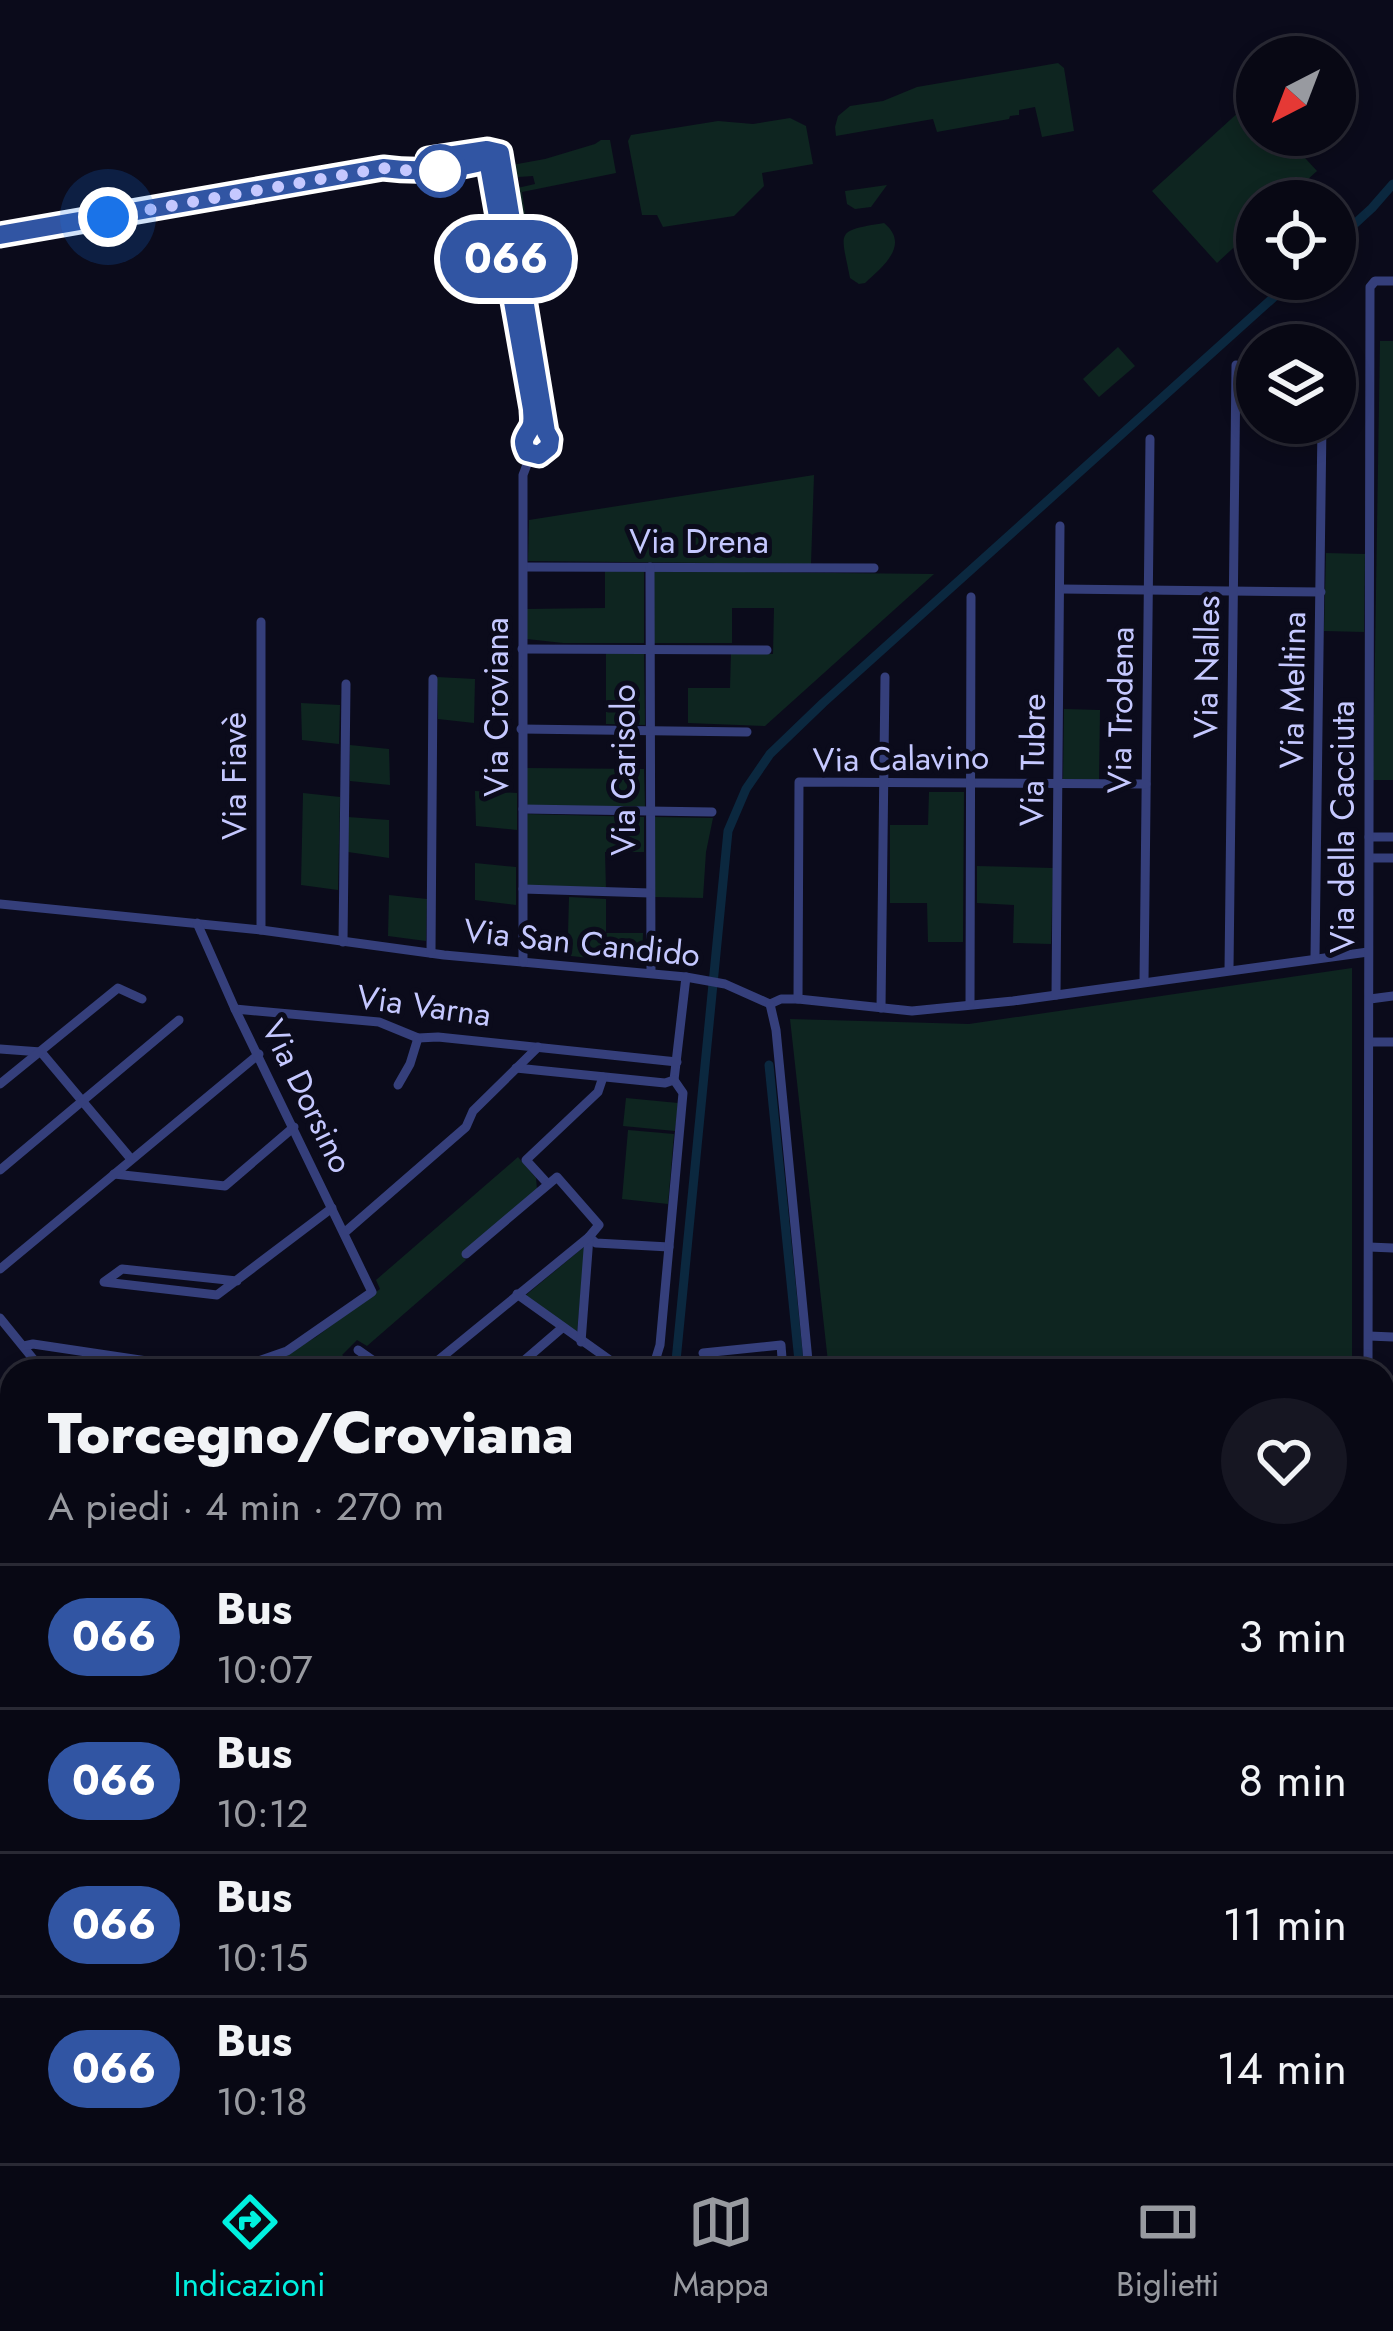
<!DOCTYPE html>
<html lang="it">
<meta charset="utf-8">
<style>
body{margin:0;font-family:Jost,sans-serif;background:#161622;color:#f1f3f6;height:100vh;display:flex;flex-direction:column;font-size:45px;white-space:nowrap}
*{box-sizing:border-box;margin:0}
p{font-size:39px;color:#989aa0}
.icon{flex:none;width:66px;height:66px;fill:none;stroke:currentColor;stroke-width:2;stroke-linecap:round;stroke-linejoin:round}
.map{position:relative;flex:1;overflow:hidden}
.sheet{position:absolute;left:0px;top:1359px;width:1395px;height:804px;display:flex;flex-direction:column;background:#080814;border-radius:36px 36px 0 0;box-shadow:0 6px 18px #0003,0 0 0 3px #292934}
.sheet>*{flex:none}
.badge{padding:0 24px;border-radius:39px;font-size:42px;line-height:78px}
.needle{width:78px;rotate:222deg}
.fabs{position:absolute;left:1236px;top:36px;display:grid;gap:24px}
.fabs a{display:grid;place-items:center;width:120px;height:120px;border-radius:50%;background:#080814;box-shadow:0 6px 18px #0003,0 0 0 3px #292934;font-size:60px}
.you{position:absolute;width:60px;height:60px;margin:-30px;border:9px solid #fff;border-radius:50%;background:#1a73e8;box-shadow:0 0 0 18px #1a73e833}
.map>.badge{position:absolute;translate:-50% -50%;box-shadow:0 0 0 6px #fff}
.round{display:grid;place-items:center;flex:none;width:126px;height:126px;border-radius:63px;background:#161622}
.head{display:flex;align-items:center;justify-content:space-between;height:204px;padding:0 48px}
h1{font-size:57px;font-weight:800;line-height:90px}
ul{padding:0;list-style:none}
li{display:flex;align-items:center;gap:36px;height:144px;padding:0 48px;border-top:3px solid #292934}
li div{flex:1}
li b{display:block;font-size:45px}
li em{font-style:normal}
li .badge{min-width:132px;font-weight:700;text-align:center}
.dock{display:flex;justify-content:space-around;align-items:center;height:168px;border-top:3px solid #292934;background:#080814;font-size:33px;color:#989aa0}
.dock a{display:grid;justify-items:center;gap:6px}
.dock .active{color:#00f0df}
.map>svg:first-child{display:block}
.green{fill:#0e2520}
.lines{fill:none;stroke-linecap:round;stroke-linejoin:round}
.canal{stroke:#0b283f;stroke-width:9}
.street{stroke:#353f7b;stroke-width:9}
.secondary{stroke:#5c74ff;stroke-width:14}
.line-casing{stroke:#fff;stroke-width:27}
.line{stroke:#3155a3;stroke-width:18}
.walk{stroke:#c5c8ff;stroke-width:12;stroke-dasharray:0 21.6}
.stop-dot{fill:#fff;stroke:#3155a3;stroke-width:6}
.labels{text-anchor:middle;stroke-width:10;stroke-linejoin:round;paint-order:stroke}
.street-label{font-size:33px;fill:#c5c8ff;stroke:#0b0b1b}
</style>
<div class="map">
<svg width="1393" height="2163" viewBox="0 0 1393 2163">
<rect width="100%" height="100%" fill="#0b0b1b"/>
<g class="green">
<path d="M1058,63L1064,68L1074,131L1042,137L1035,107L1019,110V115L1010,116L1009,119L937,132L933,119L836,136L835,127L838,116L850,106L883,101L917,87Z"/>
<path d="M1252,100L1257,106V135H1284L1317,171L1284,201H1257V226L1217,263L1152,191Z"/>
<path d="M790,118L806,126L813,164L762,173L764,186L734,216L663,227L657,215H642L628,141L631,135L718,121L753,124Z"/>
<path d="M601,140H610L616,173L522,192L530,246L523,248L513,189L535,184L533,176L518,177L512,165L545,159L595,144Z"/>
<path d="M887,185L871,207L855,209L847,204L845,191Z"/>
<path d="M884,223C911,245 882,267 865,283L859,284L850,278C841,231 834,231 884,223Z"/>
<path d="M1380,341H1393V780H1373Z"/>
<path d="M1118,347L1135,366L1099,397L1083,379Z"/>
<path d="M814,475L811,564L528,561L529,520Z"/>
<path d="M1326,553L1365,554L1364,632L1324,631Z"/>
<path d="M605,571H644V643H563L527,639L526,609L605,608Z"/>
<path d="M652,571L934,574L765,726L688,723V688H730L731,653L773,654L774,608H732V643H653Z"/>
<path d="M606,651H644L645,725L606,724Z"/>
<path d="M437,677L475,679L474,723L438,719Z"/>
<path d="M301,703L340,705L339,744L302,740Z"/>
<path d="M1064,709L1100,710L1099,780L1063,779Z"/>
<path d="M350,745L389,749L390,785L350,781Z"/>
<path d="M527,768L644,769L645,807L527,806Z"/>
<path d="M475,791L517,793V830L476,826Z"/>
<path d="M929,792H964L963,942H928L927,903H890V825H928Z"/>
<path d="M303,793L340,797L338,890L301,885Z"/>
<path d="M526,814L644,817V852H605L606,889L526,886Z"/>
<path d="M348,817L389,820V858L348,852Z"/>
<path d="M655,817L713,818L706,852L703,898L654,897Z"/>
<path d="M475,863L516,867V905L475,900Z"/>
<path d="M977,866L1053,868L1051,944L1013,943L1014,905L977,903Z"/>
<path d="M389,895L427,899L426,941L388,936Z"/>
<path d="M569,897L606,899V933H643L642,964L527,951V933L568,934Z"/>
<path d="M1352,968V1371H829L790,1019L969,1024Z"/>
<path d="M626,1098L678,1103L675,1131L623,1126Z"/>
<path d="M628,1130L674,1134L668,1204L622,1199Z"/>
<path d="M518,1157L536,1178L537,1189L462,1255L466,1260L367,1346L357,1340L342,1355L363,1371H239L287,1354L316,1337L380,1289L376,1280Z"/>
<path d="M585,1246L577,1333L526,1295Z"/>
</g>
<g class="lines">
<g class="canal">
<path d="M1335,242L1372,208L1393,184"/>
<path d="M769,1065L800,1371"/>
<path d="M675,1371L728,831L746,789L770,754L823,703L1294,279"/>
<path d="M862,2151L863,2163"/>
</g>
<g class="street">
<path d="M487,150L532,409L533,421L523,444L531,454L539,455L546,451L550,439L546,432L500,153"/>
<path d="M395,170C428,174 458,170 490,159"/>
<path d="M0,235L488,151"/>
<path d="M524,567L874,568"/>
<path d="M650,567L651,973"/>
<path d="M1061,589L1321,592"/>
<path d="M261,622V930"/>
<path d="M522,649L767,650"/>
<path d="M521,729L747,732"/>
<path d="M523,809L712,812"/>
<path d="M1369,837H1393"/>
<path d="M1370,858H1393"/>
<path d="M523,889L650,893"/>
<path d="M0,904L261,930L444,955L686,977L725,984L770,1004L781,999H798L912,1011L1013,1001L1368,952"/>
<path d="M343,942L346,684"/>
<path d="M431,953L433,679"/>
<path d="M1315,957L1322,423"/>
<path d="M523,962V475L531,454"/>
<path d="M1229,970L1236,365"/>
<path d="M1144,982L1150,439"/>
<path d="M1056,995L1060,526"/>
<path d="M798,999L799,782L1146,784"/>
<path d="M1370,999L1393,996"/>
<path d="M770,1004L776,1030L809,1371"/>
<path d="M970,1004L971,597"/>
<path d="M881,1008L885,677"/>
<path d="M235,1009L379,1022L418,1038L438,1037L677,1062"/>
<path d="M1370,1042H1393"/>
<path d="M0,1049L41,1052L131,1159"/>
<path d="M516,1068L665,1083L674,1080L686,977"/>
<path d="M0,1084L118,988L142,999"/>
<path d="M398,1085L410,1064L418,1038"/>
<path d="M0,1170L179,1020"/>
<path d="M114,1174L225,1186L294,1127"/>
<path d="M547,1183L526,1160L598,1092L603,1077"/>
<path d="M344,1233L466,1127L473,1111L538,1047"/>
<path d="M589,1237L596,1243L669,1247"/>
<path d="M1369,1247L1393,1248"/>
<path d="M0,1269L259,1054"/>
<path d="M237,1281L122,1269L104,1282L217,1295L332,1208"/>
<path d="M517,1294L625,1371"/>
<path d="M0,1318L43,1371"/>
<path d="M1369,1336L1393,1337"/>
<path d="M581,1342L589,1237"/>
<path d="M24,1346L33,1344L207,1370L238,1368L287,1351L372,1292L235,1009L197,923"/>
<path d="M358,1350L388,1371"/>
<path d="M703,1353L781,1345L783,1371"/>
<path d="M425,1371L589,1237L599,1225L557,1177L466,1254"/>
<path d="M512,1371L562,1328"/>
<path d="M652,1371L660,1345L683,1093L674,1080"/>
<path d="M1368,1371L1370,287L1375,281H1393"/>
<path d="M1383,1601H1393"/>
<path d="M0,1682L12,1653"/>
<path d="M0,1789L12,1794"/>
<path d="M1383,1835H1393"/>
<path d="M1383,2009H1393"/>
<path d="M0,2041L12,2015"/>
<path d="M1383,2104H1393"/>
<path d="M684,2151L694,2163"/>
<path d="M872,2151V2163"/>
<path d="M1011,2151V2163"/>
<path d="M112,2163L114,2160"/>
<path d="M340,2163L344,2151"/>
<path d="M766,2163L770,2151"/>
<path d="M1362,2163V2151"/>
</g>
<g class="secondary">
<path d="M0,1951L12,1956"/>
<path d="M461,2151L489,2163"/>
</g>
</g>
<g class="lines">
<g class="line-casing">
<path id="line" d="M0,235L383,168C421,173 452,170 488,160L532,409C532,415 534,423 530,429C525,438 521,440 527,452L539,455L549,447L550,439L546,432L500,153L487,150L428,159"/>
</g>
<use href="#line" class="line"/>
<path class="walk" d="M108,217L383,168L422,172L450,170L440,171"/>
</g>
<circle class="stop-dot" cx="440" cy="171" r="24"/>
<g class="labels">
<g class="street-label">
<text x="699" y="553">Via Drena</text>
<text transform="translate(1206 667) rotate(-89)" y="12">Via Nalles</text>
<text transform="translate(1292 690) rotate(-89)" y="12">Via Meltina</text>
<text transform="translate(496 707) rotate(-90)" y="12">Via Croviana</text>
<text transform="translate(1120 710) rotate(-89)" y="12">Via Trodena</text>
<text transform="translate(901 758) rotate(-1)" y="12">Via Calavino</text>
<text transform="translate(1032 760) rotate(-89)" y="12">Via Tubre</text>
<text transform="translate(623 770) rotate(-90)" y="12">Via Carisolo</text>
<text transform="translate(234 776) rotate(-90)" y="12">Via Fiavè</text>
<text transform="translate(1342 827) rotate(-90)" y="12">Via della Cacciuta</text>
<text transform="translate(582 942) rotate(6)" y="12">Via San Candido</text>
<text transform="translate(424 1005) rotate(8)" y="12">Via Varna</text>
<text transform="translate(308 1096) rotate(64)" y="12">Via Dorsino</text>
</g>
</g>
</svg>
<div class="fabs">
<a><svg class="needle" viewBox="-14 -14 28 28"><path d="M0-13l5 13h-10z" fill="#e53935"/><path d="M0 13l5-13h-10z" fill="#989aa0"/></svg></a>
<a><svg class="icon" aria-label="locate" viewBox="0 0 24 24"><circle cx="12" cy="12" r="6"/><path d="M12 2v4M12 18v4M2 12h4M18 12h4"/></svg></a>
<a><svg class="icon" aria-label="layers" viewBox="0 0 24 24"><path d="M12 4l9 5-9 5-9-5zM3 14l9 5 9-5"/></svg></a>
</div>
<div class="you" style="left:108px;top:217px"></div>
<b class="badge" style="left:506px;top:259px;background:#3155a3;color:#fff">066</b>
<section class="sheet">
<div class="head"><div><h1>Torcegno/Croviana</h1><p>A piedi · 4 min · 270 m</p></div><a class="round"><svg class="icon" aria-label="heart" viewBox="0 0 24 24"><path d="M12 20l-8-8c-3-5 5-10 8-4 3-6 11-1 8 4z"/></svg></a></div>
<ul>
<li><span class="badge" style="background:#3155a3;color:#fff">066</span><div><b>Bus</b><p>10:07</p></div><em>3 min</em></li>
<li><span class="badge" style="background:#3155a3;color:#fff">066</span><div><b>Bus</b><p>10:12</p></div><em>8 min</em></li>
<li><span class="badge" style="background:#3155a3;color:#fff">066</span><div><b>Bus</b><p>10:15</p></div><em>11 min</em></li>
<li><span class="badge" style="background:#3155a3;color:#fff">066</span><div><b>Bus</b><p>10:18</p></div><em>14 min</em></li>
</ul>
</section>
</div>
<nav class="dock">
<a class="active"><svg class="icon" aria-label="directions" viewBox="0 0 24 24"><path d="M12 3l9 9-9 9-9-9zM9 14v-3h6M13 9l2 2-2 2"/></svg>Indicazioni</a>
<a><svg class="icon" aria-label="map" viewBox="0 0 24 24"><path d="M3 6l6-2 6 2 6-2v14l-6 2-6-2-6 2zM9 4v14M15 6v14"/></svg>Mappa</a>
<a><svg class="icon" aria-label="tickets" viewBox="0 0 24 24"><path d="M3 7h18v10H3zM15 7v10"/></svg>Biglietti</a>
</nav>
